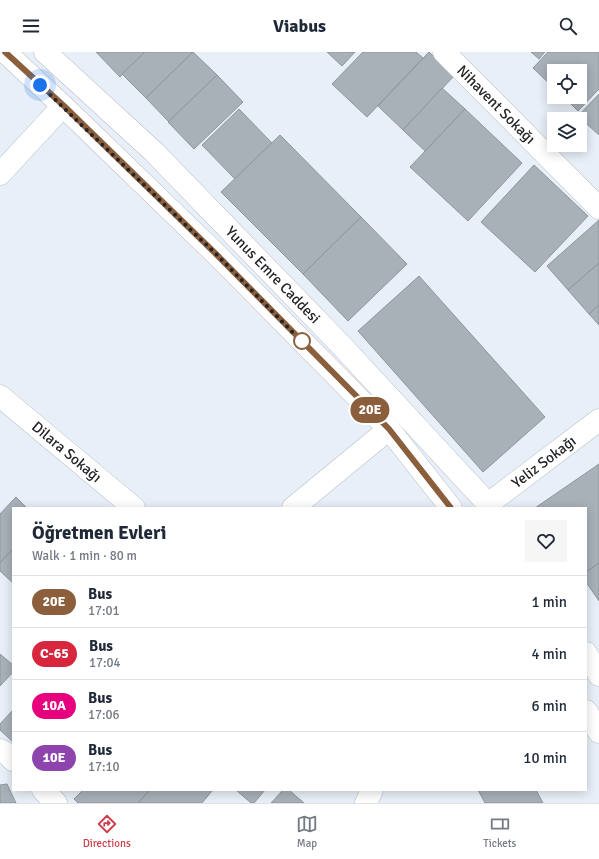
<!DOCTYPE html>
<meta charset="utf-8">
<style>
body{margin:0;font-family:Signika,sans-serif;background:#f6f6f7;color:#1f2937;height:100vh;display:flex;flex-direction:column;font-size:15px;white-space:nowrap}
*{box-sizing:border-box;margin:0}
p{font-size:13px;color:#747a83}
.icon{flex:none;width:22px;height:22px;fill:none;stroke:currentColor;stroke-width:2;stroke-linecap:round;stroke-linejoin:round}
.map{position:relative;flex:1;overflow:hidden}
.drawer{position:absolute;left:12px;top:455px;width:575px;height:284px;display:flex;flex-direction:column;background:#fff;border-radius:0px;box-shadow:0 2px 10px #0003}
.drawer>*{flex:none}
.badge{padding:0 8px;border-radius:13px;font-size:14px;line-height:26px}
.tools{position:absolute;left:547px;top:12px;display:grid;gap:8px}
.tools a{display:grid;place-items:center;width:40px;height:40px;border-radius:0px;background:#fff;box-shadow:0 2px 10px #0003;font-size:20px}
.you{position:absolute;width:20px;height:20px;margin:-10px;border:3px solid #fff;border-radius:50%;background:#1a73e8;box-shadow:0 0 0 6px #1a73e833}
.map>.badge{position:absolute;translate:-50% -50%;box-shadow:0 0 0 2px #fff}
.round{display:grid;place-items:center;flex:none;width:42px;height:42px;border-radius:0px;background:#f6f6f7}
.headline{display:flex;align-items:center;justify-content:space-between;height:68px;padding:0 20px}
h1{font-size:19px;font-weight:700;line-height:30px}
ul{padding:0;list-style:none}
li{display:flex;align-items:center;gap:12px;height:52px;padding:0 20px;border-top:1px solid #e0e1e3}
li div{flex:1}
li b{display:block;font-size:15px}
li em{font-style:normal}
li .badge{min-width:44px;font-weight:700;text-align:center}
header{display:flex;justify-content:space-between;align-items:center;height:52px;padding:0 20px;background:#fff;font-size:18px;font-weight:700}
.tabs{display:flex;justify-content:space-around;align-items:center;height:56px;border-top:1px solid #e0e1e3;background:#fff;font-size:11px;color:#747a83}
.tabs a{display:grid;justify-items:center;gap:2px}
.tabs .active{color:#ce3d4b}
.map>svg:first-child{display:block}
.building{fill:#a8b0b8;stroke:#8e959d}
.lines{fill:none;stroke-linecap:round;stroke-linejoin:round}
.minor-casing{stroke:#b8bfc7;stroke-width:23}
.tertiary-casing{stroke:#b8bfc7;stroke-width:23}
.minor{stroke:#fff;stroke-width:22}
.tertiary{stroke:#fff;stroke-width:22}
.line-casing{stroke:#fff;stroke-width:9}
.line{stroke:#8b5e3c;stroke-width:6}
.walk{stroke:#222427;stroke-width:4;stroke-dasharray:0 7.2}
.stop-dot{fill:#fff;stroke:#8b5e3c;stroke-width:2}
.labels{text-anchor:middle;stroke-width:3;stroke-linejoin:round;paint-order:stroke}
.street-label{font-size:15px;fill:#222427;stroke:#e8eff8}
</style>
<header><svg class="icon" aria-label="menu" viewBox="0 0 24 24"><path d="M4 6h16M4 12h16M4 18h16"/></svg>Viabus<svg class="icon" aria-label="search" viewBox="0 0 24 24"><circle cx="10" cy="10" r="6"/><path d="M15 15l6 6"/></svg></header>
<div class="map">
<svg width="599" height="751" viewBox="0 0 599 751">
<rect width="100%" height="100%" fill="#e8eff8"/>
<g class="building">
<path d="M96,0H145L120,25Z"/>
<path d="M145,0H193L146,46L122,22Z"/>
<path d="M193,0L217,23L169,70L146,46Z"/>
<path d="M327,0H355L342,14Z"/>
<path d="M363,0H416L423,6L367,65L332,32Z"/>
<path d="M429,0L454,24L403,78L378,54Z"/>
<path d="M531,0H545L539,7Z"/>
<path d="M548,0H599V37L578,59L564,45H580V19H554V36L533,16Z"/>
<path d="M217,23L243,50L194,97L168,70Z"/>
<path d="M442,36L465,57L425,99L403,78Z"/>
<path d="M599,42V83L578,64Z"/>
<path d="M239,57L272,91L235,127L202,93Z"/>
<path d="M465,57L522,111L468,169L410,115Z"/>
<path d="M280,83L361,165L303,222L221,140Z"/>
<path d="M534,113L588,164L535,220L481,170Z"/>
<path d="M361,165L407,212L348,269L303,222Z"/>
<path d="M599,168V211L568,238L547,214Z"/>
<path d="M599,211V253L589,262L568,238Z"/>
<path d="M419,224L545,365L483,420L358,279Z"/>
<path d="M599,253V273L589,262Z"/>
<path d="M599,412V511L586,520V456H535Z"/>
<path d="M16,445L27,456H13V497L0,511V462Z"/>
<path d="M13,497V531L0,519V511Z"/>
<path d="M599,511V549L586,530V520Z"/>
<path d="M0,602L13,613V620L0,634Z"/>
<path d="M13,658V690L0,678V672Z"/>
<path d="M7,732L16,751H0V733Z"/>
<path d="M83,738H150L138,751H78L74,747Z"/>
<path d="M150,738H211L212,739L202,751H138Z"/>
<path d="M236,738H265L254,751H251Z"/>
<path d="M283,738H289L304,751H271Z"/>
<path d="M478,738H536L543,751H485Z"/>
</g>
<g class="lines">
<g class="minor-casing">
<g id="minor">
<path id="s1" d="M444,0L599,156"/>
<path d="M0,122L63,54"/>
<path id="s2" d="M0,344L134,456"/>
<path id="s3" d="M488,452L599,368"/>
<path d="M293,456L389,377"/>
<path d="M0,698L6,701L13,708"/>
<path d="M43,738L56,751"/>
<path d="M366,751L372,738"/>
</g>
</g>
<g class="tertiary-casing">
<g id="tertiary">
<path d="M5,0L63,54L218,204L389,377L451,456"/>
<path id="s4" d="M45,0L154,100L341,293L488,452L491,456"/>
<path d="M586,601L599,623"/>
<path d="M586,659L599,680"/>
</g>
</g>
<use href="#minor" class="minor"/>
<use href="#tertiary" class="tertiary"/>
</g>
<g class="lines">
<g class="line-casing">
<path id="line" d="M5,0L64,54L218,204L389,377L451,456"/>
</g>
<use href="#line" class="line"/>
<path class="walk" d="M40,33L218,204L306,294L302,289"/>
</g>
<circle class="stop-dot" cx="302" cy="289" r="8"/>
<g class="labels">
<g class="street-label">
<text dy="5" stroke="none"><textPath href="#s1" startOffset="74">Nihavent Sokağı</textPath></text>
<text dy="5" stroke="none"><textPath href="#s4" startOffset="319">Yunus Emre Caddesi</textPath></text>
<text dy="5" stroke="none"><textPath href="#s2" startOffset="87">Dilara Sokağı</textPath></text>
<text dy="5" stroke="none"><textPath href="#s3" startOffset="70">Yeliz Sokağı</textPath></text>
</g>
</g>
</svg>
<div class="tools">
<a><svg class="icon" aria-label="locate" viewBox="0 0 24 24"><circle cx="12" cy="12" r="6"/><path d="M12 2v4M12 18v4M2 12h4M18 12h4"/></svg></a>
<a><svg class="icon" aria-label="layers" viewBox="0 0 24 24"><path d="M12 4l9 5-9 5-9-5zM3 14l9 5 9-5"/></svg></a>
</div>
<div class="you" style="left:40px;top:33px"></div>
<b class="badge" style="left:370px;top:358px;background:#8b5e3c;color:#fff">20E</b>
<section class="drawer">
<div class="headline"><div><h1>Öğretmen Evleri</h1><p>Walk · 1 min · 80 m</p></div><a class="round"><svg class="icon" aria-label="heart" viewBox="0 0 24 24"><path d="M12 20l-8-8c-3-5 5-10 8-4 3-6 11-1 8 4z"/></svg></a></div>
<ul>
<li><span class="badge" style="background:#8b5e3c;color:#fff">20E</span><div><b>Bus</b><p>17:01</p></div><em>1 min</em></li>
<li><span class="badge" style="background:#d7263d;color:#fff">C-65</span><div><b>Bus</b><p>17:04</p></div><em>4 min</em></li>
<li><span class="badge" style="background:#e6007e;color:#fff">10A</span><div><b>Bus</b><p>17:06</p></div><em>6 min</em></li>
<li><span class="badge" style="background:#8e44ad;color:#fff">10E</span><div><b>Bus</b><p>17:10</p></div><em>10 min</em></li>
</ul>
</section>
</div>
<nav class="tabs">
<a class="active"><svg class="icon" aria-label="directions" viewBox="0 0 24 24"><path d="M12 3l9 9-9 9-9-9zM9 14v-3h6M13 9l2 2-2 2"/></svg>Directions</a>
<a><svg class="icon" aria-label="map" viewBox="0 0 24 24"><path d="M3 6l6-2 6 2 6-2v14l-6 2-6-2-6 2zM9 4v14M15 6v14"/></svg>Map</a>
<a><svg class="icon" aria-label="tickets" viewBox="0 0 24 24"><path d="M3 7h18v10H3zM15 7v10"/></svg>Tickets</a>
</nav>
